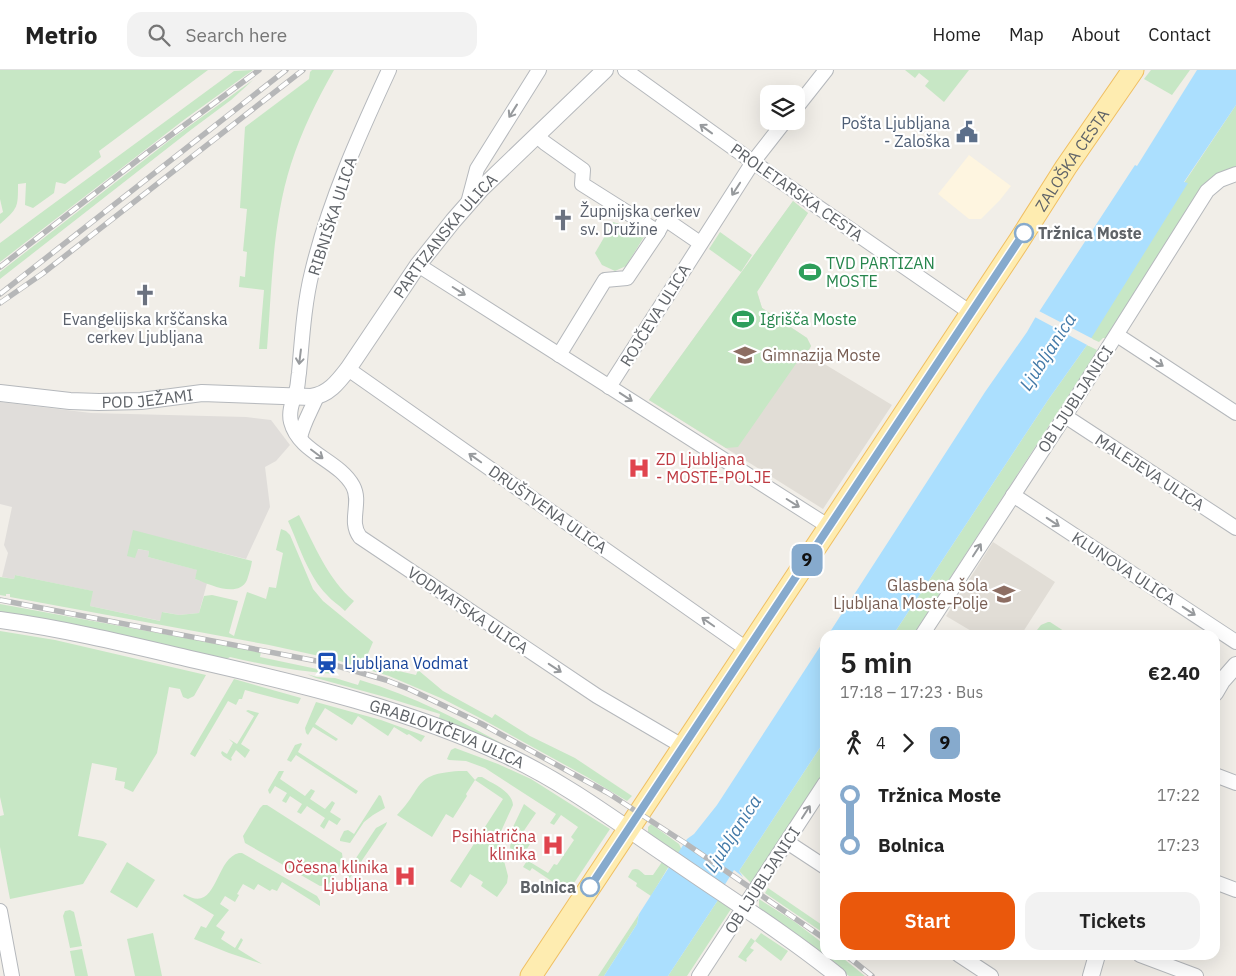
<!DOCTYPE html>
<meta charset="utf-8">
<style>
body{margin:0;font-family:"IBM Plex Sans",sans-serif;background:#f2f2f2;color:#222;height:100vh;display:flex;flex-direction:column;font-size:19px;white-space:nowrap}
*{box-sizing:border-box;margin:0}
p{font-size:16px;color:#767676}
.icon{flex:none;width:28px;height:28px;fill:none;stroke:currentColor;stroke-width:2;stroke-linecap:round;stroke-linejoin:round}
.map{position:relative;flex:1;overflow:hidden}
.panel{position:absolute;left:820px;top:560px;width:400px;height:330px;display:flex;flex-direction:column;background:#fff;border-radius:15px;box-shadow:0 5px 20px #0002}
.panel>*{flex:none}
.badge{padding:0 10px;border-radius:8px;font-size:18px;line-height:32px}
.tools{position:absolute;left:760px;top:15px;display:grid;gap:10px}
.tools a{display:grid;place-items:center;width:45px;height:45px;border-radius:10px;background:#fff;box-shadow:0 5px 20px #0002;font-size:25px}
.map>.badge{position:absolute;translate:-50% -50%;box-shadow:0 0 0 2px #fff}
.legs{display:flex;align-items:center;gap:8px;height:55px;padding:0 20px;font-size:16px}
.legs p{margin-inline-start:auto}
.head{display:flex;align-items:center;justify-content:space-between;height:85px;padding:0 20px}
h1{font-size:28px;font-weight:600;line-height:38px}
.cta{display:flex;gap:10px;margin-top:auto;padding:10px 20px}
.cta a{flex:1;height:58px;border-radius:15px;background:#ea580c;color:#fff;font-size:20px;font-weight:600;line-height:58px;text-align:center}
.cta a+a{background:#f2f2f2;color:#222}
ul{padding:0 20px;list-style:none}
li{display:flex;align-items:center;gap:18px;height:50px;font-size:19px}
li i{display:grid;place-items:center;width:8px;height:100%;margin:0 6px;background:currentColor}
li i::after{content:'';width:12px;height:12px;margin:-6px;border:4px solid;border-radius:50%;background:#fff}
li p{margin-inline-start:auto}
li:first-child i{background:linear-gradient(#0000 50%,currentColor 0)}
li:last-child i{background:linear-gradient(currentColor 50%,#0000 0)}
header{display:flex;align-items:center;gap:30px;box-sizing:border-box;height:70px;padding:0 25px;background:#fff;border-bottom:1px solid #e0e0e0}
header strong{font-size:24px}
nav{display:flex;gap:28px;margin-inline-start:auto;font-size:18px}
.search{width:350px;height:45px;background:#f2f2f2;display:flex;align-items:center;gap:12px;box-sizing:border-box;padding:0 18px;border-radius:15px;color:#767676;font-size:19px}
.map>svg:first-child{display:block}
.commercial{fill:#fef5e0}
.industrial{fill:#e0ddda}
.education{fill:#e1ddd6}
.green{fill:#c7e7c5}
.water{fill:#abdffe}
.pier{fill:#f1eee8}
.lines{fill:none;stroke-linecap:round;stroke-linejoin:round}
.minor-casing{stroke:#b5b8bc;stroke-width:16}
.tertiary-casing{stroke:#b5b8bc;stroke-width:18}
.primary-casing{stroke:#f0bf62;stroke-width:23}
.minor{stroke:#fff;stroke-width:14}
.tertiary{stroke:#fff;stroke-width:16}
.primary{stroke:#feecb0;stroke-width:21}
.rail-casing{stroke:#b6b7b8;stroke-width:5.5}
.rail{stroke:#fff;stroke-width:4;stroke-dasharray:11;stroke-linecap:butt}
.oneway{stroke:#979a9d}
.line-1-casing{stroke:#fff;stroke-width:11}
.line-1{stroke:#86aacd;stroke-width:8}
.stop-1-dot{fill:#fff;stroke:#86aacd;stroke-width:2.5}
.labels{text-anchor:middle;stroke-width:4.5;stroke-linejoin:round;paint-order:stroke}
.service-label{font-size:16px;fill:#4e5e75;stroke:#fff;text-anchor:end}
.street-label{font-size:16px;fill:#5f6368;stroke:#fff}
.worship-label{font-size:16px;fill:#5b616d;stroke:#fff;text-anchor:start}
.stop-label{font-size:16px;font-weight:bold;fill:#5f6368;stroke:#fff;text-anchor:start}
.leisure-label{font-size:16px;fill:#27864d;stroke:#fff;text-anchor:start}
.education-label{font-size:16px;fill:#785e54;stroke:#fff;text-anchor:start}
.health-label{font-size:16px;fill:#be3a42;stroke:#fff;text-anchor:end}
.transit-label{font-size:16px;fill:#164399;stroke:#fff;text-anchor:start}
.water-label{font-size:18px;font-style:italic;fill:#437aa8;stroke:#fff}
</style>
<header>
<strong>Metrio</strong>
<div class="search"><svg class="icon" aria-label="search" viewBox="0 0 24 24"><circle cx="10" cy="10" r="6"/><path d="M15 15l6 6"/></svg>Search here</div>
<nav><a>Home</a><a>Map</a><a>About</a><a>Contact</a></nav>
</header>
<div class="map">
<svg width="1236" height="906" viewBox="0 0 1236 906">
<rect width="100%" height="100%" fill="#f1eee8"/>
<path class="commercial" d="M969,85L1011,116L1000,130L981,149H969L938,124Z"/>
<path class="industrial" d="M0,332L91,343L246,347L271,350L290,375L276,391L265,397L270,437L246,489L133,461L135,487L137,479L149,481L148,487L198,500L195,509L207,513L199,543L179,545L163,542L161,551L90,536L92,521L15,505L14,509L2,507L8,483L4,475L12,437L0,434Z"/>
<g class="education">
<path d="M793,131L808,143L757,221L762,238L807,268L811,276L808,284L892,335L823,439L649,330Z"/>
<path d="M993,472L1055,512L1021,565H1002L993,560L989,565H978L946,546Z"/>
</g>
<g class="green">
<path d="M0,0H208L99,81L101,87L65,114L56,112L54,123L33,138L25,135L26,113L18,114C18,138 18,138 0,154V144L3,142L0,129Z"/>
<path d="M253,0L185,49L0,192V173L234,1Z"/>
<path d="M312,0H334C317,30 302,60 291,94C272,153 272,217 267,279H259L264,220L239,217L240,206L245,207L247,182L243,181L247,139L240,138L245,57L309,9L310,2Z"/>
<path d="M905,0H969L944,32L925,16L929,11L919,3L915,8Z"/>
<path d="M1151,0H1190L1172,25L1144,9Z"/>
<path d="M253,10L231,30L192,59L0,209V202L170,70Z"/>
<path d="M1236,35V98L1207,114L1106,268H1103L1099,272L1090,268L1187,113H1184Z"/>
<path d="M793,131L808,143L757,222L762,238L807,268L811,276L803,289L800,288L738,377L726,378L649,330Z"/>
<path d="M613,152L647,162L626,196L615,201L602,195L595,183Z"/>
<path d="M720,162L752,185L741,202L709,179Z"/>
<path d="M1087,275L1097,280L1093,288L913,565H893L1048,330Z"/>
<path d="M299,445C314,474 328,510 354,531L345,541C339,535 332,531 327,525C308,506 299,475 288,451Z"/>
<path d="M281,459L286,461L290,465L313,519L323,531L373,572L364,593L416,605L418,600L443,621L492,648L495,644L530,666L575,688L632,726L627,731L587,707L480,648L443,629L389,606L333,589L269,575L10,527V524H6V526L0,525V507L14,509L15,505L93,521L90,536L160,551L162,542L179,545L199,543L204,526L212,525L238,531L229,563L234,566L247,522L266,529L269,517L276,518L283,483L276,480Z"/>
<path d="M133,460L252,491C251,497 249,504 247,510C238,529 209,514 195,509L197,500L148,487L149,481L138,479L135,488L127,486Z"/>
<path d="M0,534L261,582L260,587L336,603V604C300,602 265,595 230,587L225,590L0,544Z"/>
<path d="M1048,552H1050L1070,565H1033L1041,555Z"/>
<path d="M0,561L55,570L206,605L194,626L188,629L183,627L180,619L169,617L157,683L133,722L124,718L125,712L115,710L117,698L92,693L78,766L103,771L107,774L83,814L10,829L0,777V746L4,745L0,727Z"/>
<path d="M307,604L317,607L335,608L358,615L360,610C421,628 476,659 532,690L439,648L440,644L385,627L316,608Z"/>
<path d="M234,609L301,628L298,634L245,620L242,629H239L236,635L228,631L195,687L190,684Z"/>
<path d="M316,632L381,650L425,666L421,672L409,664L407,665L394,657L388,666L358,646L352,655L325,638L315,654L338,669L336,671L313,657L308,665L306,663L305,658Z"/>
<path d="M248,640L259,643L241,674L250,680L245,688L236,680L231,688L232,689L231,691L223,686L221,683L222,681L227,684L233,673L229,669L237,674L254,646L246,641Z"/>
<path d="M825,670V700L751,813L739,801Z"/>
<path d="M301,673L302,674L298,682L358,721L356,724L296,685L291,692L287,690L295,675Z"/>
<path d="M455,678L498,694L531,709L610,759L568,822L532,798L530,801L523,797L534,780L536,782L530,792L548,803L554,794L557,795L574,770L571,767L578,757L561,745L554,755L550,753L556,744L485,698L466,691L449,690L447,689L451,680Z"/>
<path d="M279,701H284L280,709L305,726L311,719L315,721L310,729L325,739L332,731L335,733L330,742L341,749L337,755L329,750L324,759L320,756L325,748L307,736L301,744L297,742L302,734L290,726L286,733L282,731L287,723L275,716L270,724L269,723L268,720Z"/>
<path d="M459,701H467L475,710L478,707H482C493,714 512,721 513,735L498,768L508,806L507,813L497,827L481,816L483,812L470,804L461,818L450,811L503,729L475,710L466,724L467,726L453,748L446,744L432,767L397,745C424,718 412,704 459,701Z"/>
<path d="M379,725L381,726L385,738L373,745L364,752L350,773L340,771V769L344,761L348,760L354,764Z"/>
<path d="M524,734L536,743L523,762L518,763L514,760L513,757Z"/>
<path d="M263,735H267L342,783L343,791L328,815L320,816L245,773L243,766L260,738Z"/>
<path d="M387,752L386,755L350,808L347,805L348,800L376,758Z"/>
<path d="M651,754L679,774L687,791L648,762V757Z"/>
<path d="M530,769L532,771L519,791L515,792L510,777L511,772L515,770L525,773Z"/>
<path d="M239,783H242L317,826L320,831V836L282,812L277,821L272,819L270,821L258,814L254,820L243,814L237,824L239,825L235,832L225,826L220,834L229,840L216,856L225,862L221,869L235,878L241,868L243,870L238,879L262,894L229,883L194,869L201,856L206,858L214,845L183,826L184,824C218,845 214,789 239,783Z"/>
<path d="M127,792L155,810L137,838L110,822Z"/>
<path d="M662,792L669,796L651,826L636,816L637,813L628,807L632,800C638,797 640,801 645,805H653Z"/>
<path d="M768,818L825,857V864L765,823Z"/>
<path d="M759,829L795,852L825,875V885H839L865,906H849L820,883L761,840L759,837Z"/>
<path d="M718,830L731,839L687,906H668Z"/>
<path d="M70,840L74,842L82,876L70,878L63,846L65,841Z"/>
<path d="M639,844L637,854L604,906H598Z"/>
<path d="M153,863L162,906H135L127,869Z"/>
<path d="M761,863L788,881L781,891L755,871L750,878L754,880L746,889L747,890L746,892L738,887L751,868L755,871Z"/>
<path d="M82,879L88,906H75L70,881Z"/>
</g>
<g class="water">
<path d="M1197,0H1236V35L1184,112L1188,113L1087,275L1048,330L893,565H828L985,322L1027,262L1035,248L1135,95L1137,96Z"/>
<path d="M825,569V670L739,801L743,807L734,800L724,816L718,830L668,906H604L637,854L639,844L687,769L694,764L717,735Z"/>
</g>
<path class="pier" d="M1037,240L1093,269L1089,276L1033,246Z"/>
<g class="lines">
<g class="minor-casing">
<g id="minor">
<path d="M389,0C359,65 329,131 312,202C304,234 302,270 299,303C298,308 298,314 297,318C294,329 288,340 291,352C299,383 339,390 353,416C362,433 348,451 360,467L597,626L684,677"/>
<path d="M625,0L753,92L971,243"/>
<path d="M796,38L826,0"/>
<path d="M537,66L545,73L583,100L582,114L658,162L665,149L700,173"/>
<path d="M468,133L477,99L539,0"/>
<path d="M418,195L828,456"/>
<path d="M1117,265L1236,343"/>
<path d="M559,285L605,210L627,208L658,162"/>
<path d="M348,299L748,580"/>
<path d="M609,317L753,92L785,51"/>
<path d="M1065,346L1236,458"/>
<path d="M300,368C303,353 311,341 317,326"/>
<path d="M1013,425L1236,572"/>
<path d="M922,565L1065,346L1207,121L1220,110L1236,104"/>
<path d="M1215,705L1236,713"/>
<path d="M787,772L825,797"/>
<path d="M1215,812L1236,820"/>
<path d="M0,841L12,906"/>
<path d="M959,885L991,906"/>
<path d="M1140,885L1196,906"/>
<path d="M699,906L825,713"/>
</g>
</g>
<g class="tertiary-casing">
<g id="tertiary">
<path id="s1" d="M0,323L70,331L99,332L141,331L202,323L311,327C328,325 338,312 348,299L418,195L453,151L481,119L605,0"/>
<path id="s2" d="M0,550C66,559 131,575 195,590C301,614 411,640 510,687C569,715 621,755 675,791C730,829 786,864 838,906"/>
<path d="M1215,623L1222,611L1236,595"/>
<path d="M1091,906L1097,885"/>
</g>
</g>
<g class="primary-casing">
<g id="primary">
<path id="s3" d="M531,906L1019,171L1066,97L1133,0"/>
</g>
</g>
<use href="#minor" class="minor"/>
<use href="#tertiary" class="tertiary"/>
<use href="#primary" class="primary"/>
<g class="rail-casing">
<g id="rail">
<path d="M0,197L148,82L259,0"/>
<path d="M0,224L286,0"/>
<path d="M0,233L42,204L303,0"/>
<path d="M0,530L327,593L386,610L409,619L482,654L608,723L685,773L825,869"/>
<path d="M846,885L872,906"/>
</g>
</g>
<use href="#rail" class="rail"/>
</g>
<defs><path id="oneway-shaft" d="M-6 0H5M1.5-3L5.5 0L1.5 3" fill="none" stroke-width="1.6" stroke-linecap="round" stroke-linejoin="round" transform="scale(1.25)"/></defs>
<g class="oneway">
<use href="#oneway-shaft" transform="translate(513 41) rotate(122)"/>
<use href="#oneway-shaft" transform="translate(706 59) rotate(-144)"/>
<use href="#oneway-shaft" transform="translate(736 119) rotate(123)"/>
<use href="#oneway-shaft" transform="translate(459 221) rotate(32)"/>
<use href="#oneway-shaft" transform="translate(300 287) rotate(97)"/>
<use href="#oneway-shaft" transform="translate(1157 292) rotate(33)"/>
<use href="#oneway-shaft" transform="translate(626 327) rotate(33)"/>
<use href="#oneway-shaft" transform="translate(317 384) rotate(37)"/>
<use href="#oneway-shaft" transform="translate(475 388) rotate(-145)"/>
<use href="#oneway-shaft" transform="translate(793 433) rotate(32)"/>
<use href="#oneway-shaft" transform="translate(1053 452) rotate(33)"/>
<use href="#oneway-shaft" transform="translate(977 480) rotate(-57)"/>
<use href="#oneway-shaft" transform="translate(1189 541) rotate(33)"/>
<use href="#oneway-shaft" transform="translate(708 552) rotate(-145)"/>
<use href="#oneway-shaft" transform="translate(555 598) rotate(33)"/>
<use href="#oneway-shaft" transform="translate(806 742) rotate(-57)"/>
</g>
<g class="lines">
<g class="line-1-casing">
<path id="line-1" d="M590,817L1024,163"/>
</g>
<use href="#line-1" class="line-1"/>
</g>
<defs>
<g id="civic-bare" transform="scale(1.725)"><path d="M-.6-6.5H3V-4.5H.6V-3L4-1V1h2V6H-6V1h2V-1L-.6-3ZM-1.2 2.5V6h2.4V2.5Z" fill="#5c6f8a" stroke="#fff" stroke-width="2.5" paint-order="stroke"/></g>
<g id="church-bare" transform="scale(1.725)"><path d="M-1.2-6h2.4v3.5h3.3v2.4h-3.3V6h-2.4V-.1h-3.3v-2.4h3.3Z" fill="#6b7280" stroke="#fff" stroke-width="2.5" paint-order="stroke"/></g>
<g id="stadium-bare" transform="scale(1.725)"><path d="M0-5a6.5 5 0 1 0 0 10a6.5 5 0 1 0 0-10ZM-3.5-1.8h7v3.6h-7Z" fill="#2e9e5b" stroke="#fff" stroke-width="2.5" paint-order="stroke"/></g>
<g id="school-bare" transform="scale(1.725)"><path d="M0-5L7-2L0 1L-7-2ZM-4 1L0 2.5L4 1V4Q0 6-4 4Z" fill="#8d6e63" stroke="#fff" stroke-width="2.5" paint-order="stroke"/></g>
<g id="hospital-bare" transform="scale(1.725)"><path d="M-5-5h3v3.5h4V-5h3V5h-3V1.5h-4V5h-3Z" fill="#e0444e" stroke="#fff" stroke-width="2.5" paint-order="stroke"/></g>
<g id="station-bare" transform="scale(1.725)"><path d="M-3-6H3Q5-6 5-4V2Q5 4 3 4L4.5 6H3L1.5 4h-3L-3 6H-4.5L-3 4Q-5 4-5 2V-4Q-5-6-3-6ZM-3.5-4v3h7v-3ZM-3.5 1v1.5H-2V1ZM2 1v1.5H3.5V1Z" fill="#1a4fb4" stroke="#fff" stroke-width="2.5" paint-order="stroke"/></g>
</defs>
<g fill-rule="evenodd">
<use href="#civic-bare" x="967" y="62"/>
<use href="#church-bare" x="563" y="150"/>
<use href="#stadium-bare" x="810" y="202"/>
<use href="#church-bare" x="145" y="225"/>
<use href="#stadium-bare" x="743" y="249"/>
<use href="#school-bare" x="745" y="285"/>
<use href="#hospital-bare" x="639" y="398"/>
<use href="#school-bare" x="1004" y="524"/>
<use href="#station-bare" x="327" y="593"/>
<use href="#hospital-bare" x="553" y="775"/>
<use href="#hospital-bare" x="405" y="806"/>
</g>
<g class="stop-1-dot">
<circle cx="1024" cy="163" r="9"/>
<circle cx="590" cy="817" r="9"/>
</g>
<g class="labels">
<g class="service-label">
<text x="950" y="59">Pošta Ljubljana<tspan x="950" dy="18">- Zaloška</tspan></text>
</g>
<g class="street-label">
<text dy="6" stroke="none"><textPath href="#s3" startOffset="979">ZALOŠKA CESTA</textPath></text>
<text transform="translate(797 122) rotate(35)" y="6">PROLETARSKA CESTA</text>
<text transform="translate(332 146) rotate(-72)" y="6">RIBNIŠKA ULICA</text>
<text dy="6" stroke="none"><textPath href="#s1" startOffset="525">PARTIZANSKA ULICA</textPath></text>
<text transform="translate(655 245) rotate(-58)" y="6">ROJČEVA ULICA</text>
<text dy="6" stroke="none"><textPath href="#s1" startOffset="148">POD JEŽAMI</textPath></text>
<text transform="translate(1075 329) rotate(-57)" y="6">OB LJUBLJANICI</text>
<text transform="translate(1150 402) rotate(33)" y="6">MALEJEVA ULICA</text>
<text transform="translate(548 439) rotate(35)" y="6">DRUŠTVENA ULICA</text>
<text transform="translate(1124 498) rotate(33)" y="6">KLUNOVA ULICA</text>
<text transform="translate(468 540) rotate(34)" y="6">VODMATSKA ULICA</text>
<text dy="6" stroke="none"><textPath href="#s2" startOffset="462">GRABLOVIČEVA ULICA</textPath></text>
<text transform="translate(762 810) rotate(-57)" y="6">OB LJUBLJANICI</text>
</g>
<g class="worship-label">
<text x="580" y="147">Župnijska cerkev<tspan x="580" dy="18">sv. Družine</tspan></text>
<text x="145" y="255" text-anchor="middle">Evangelijska krščanska<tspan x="145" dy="18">cerkev Ljubljana</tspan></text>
</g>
<g class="stop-label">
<text x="1038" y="169">Tržnica Moste</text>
<text x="576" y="823" text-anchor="end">Bolnica</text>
</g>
<g class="leisure-label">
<text x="826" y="199">TVD PARTIZAN<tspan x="826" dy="18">MOSTE</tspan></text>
<text x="760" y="255">Igrišča Moste</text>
</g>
<g class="education-label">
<text x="762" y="291">Gimnazija Moste</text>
<text x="988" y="521" text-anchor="end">Glasbena šola<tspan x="988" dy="18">Ljubljana Moste-Polje</tspan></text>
</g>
<g class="health-label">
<text x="656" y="395" text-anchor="start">ZD Ljubljana<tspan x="656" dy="18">- MOSTE-POLJE</tspan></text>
<text x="536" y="772">Psihiatrična<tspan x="536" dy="18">klinika</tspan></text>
<text x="388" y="803">Očesna klinika<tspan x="388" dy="18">Ljubljana</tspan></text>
</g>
<g class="transit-label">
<text x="344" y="599">Ljubljana Vodmat</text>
</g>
<g class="water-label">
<text transform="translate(1048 282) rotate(-57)" y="6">Ljubljanica</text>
<text transform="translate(733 764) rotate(-57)" y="6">Ljubljanica</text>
</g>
</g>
</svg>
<div class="tools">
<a><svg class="icon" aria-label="layers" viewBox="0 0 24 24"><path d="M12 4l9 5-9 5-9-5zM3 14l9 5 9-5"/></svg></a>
</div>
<b class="badge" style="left:807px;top:490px;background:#86aacd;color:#111">9</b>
<section class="panel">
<div class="head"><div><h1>5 min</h1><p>17:18 – 17:23 · Bus</p></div><b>€2.40</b></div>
<div class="legs"><svg class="icon" aria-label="walk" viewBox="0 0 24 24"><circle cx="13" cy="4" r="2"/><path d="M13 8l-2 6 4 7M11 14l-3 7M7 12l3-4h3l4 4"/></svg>4<svg class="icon" aria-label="forward" viewBox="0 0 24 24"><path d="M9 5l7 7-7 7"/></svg><b class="badge" style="background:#86aacd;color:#111">9</b></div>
<ul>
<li><i style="color:#86aacd"></i><b>Tržnica Moste</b><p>17:22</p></li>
<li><i style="color:#86aacd"></i><b>Bolnica</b><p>17:23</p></li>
</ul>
<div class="cta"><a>Start</a><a>Tickets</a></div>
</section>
</div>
